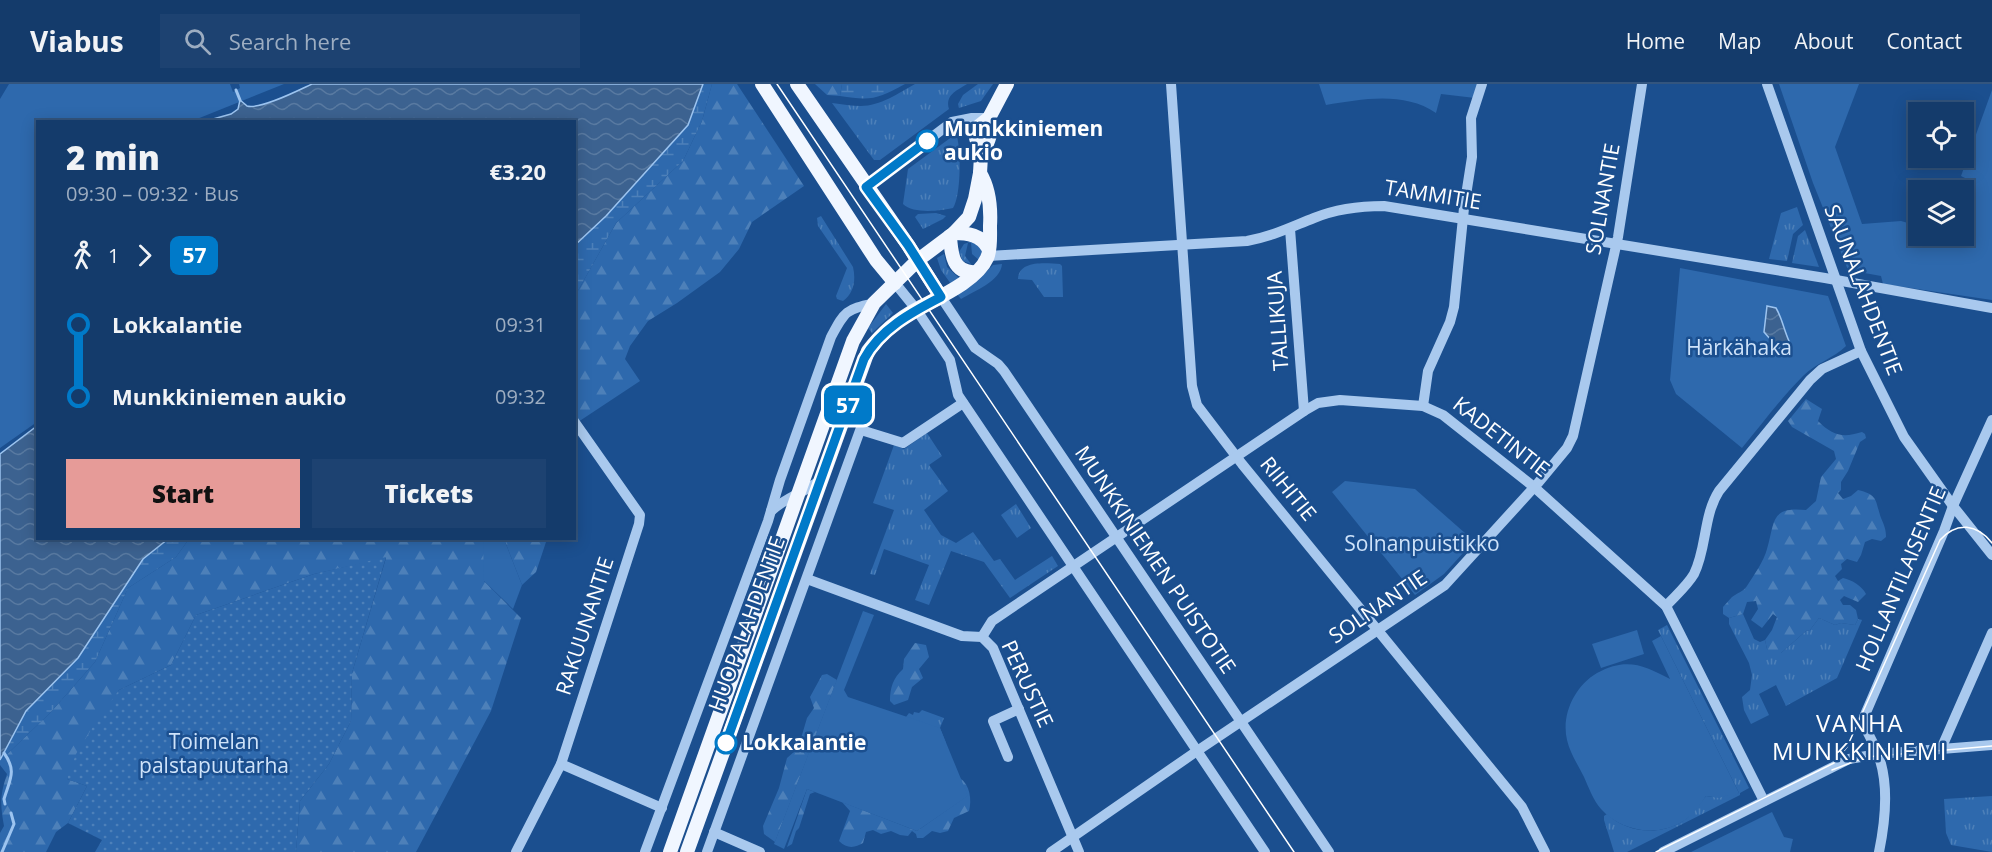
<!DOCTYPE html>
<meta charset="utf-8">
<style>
body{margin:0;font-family:"Open Sans",sans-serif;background:#1d4271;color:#f1f3f6;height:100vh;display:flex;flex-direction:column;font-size:22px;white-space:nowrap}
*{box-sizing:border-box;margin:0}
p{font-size:20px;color:#9dadc1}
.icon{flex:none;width:33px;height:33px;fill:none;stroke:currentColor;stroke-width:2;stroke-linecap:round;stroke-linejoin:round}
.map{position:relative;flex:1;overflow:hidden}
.panel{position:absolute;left:36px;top:36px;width:540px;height:420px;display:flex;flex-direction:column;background:#143b6b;border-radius:0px;box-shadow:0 3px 15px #0003,0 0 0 2px #33557e}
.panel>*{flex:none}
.badge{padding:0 12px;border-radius:9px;font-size:21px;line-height:39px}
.controls{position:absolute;left:1908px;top:18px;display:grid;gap:12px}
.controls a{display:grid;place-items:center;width:66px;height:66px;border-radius:0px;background:#143b6b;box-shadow:0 3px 15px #0003,0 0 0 2px #33557e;font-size:30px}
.map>.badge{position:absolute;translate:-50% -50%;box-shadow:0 0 0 3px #fff}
.legs{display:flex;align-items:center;gap:9px;height:66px;padding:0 30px;font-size:20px}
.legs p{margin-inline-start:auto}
.head{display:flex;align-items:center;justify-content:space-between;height:102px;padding:0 30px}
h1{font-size:33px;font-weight:800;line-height:45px}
.action{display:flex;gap:12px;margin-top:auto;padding:12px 30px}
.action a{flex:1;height:69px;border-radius:0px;background:#e69b98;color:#111;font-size:24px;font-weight:800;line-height:69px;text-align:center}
.action a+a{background:#1d4271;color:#f1f3f6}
ul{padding:0 30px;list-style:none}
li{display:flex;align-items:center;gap:21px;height:72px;font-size:22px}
li i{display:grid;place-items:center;width:9px;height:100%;margin:0 8px;background:currentColor}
li i::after{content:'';width:15px;height:15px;margin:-8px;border:4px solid;border-radius:50%;background:#143b6b}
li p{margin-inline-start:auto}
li:first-child i{background:linear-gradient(#0000 50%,currentColor 0)}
li:last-child i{background:linear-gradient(currentColor 50%,#0000 0)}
header{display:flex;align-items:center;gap:36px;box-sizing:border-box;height:84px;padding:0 30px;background:#143b6b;border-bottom:2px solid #33557e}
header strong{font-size:28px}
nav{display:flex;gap:33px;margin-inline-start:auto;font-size:21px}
.search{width:420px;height:54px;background:#1d4271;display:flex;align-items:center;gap:15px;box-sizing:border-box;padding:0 21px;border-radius:0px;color:#9dadc1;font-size:22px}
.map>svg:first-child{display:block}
.grass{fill:url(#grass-tufts)}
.forest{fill:url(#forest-firs)}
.wetland{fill:url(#wetland-marsh)}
.park{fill:#2e69ad}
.garden{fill:url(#garden-dots)}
.water{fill:url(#water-waves);stroke:#9cc4f0;stroke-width:1.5}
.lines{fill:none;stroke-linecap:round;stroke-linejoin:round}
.stream{stroke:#9cc4f0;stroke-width:3}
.minor{stroke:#a9c9ee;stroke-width:10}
.major{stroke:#f0f6ff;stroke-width:14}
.tram{stroke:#fff;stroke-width:1.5}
.line-1-casing{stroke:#fff;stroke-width:14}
.line-1{stroke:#007ac9;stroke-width:9}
.stop-1-dot{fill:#fff;stroke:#007ac9;stroke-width:3}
.labels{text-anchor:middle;stroke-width:5;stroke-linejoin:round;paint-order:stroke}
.stop-label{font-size:21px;font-weight:bold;fill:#fff;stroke:#1b4f8f;text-anchor:start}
.street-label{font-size:21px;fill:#fff;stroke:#1b4f8f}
.park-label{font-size:21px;fill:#cfe3fa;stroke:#1b4f8f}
.quarter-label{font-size:24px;letter-spacing:1.5px;fill:#fff;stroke:#1b4f8f}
</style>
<header>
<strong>Viabus</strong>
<div class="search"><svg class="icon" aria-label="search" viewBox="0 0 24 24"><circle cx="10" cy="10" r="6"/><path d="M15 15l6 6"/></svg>Search here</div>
<nav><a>Home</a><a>Map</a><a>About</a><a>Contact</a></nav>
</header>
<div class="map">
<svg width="1992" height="768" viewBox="0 0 1992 768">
<defs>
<pattern id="grass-tufts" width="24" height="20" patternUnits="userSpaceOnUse" patternTransform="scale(1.5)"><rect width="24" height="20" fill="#2e69ad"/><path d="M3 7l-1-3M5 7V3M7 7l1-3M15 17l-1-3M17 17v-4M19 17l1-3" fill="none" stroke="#4d80b9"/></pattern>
<pattern id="forest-firs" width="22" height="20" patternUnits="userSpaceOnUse" patternTransform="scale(1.5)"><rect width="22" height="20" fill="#2e69ad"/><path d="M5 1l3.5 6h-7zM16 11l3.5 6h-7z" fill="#4d80b9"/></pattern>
<pattern id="wetland-marsh" width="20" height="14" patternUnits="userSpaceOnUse" patternTransform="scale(1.5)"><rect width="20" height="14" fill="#2e69ad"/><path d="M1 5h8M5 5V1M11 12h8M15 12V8" fill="none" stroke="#4d80b9"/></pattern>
<pattern id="garden-dots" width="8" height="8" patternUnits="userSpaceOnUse" patternTransform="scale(1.5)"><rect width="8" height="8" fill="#2e69ad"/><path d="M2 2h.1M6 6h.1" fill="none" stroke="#4d80b9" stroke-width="1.8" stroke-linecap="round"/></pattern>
<pattern id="water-waves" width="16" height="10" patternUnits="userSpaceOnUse" patternTransform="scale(1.5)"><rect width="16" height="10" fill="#3c6290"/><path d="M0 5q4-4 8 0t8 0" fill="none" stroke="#597aa1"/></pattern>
</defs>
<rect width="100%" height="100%" fill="#1b4f8f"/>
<g class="grass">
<path d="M915,0H967C956,7 945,11 949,25L880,76H874L832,19C842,20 852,22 861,22C880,22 899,9 915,0Z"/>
<path d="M978,0H993L981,17L959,24L958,20L963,11Z"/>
<path d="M953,52L957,53C961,68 961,111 953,124C940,127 913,130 903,120L908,85Z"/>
<path d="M1797,123L1803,141L1793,150L1787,177L1769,175L1781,129Z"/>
<path d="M936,129L946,132L943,135L923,145L915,133L918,130Z"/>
<path d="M821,132L853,183C856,196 854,209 843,217L837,215L836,212L847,184L818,142L817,134Z"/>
<path d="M1805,146L1819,183L1792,179L1798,152Z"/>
<path d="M970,158L977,160L982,167L979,176L972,170L971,159H968L965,172L971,180L963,177L959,168L964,160Z"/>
<path d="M944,170L947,183L959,194L951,200L941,186L937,174Z"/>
<path d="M1002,180C1001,197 974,207 961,215L957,210L982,192L993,181Z"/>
<path d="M1060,180L1062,182L1063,213H1044L1032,196L1018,195C1019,176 1045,179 1060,180Z"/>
<path d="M886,220L893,229L872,249L868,244Z"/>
<path d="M927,349L942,372L929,381L948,407L924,426L941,451L956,459L973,448L994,477L1000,475L1015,496L1052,472L1058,482L1010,514L984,478L951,467L929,521L915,516L929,481L884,465L875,491L870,490L894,426L873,419L894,361L904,365Z"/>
<path d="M1016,420L1031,444L1017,454L1001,431Z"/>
<path d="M1743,530L1754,555L1760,558L1765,556L1767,565L1781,569L1806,547L1810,546L1819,534L1835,541L1841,539L1855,541L1858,535L1862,536L1837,594L1786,622L1776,601L1759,610L1769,631L1751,640L1744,626L1742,613L1750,606L1752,591L1749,579L1729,540V534Z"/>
<path d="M1667,541L1749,704L1740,709V711L1627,768H1614L1604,736V732L1607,730C1627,749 1659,752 1683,737C1692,731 1699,720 1706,712L1712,713L1739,709L1658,546Z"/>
<path d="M922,626L944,634L940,644L946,659L906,633L909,629L913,631L914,628L919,629Z"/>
<path d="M1992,712V768L1951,761L1946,749L1944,715Z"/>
</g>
<g class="forest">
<path d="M712,0H737L804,102L752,138L739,165L720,188L677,219L648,237L630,262L625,275L640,297L575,340V212L616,139L683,77L702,37Z"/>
<path d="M815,0H842L840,12L827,11Z"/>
<path d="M1806,315L1822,325L1818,337C1833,352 1843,354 1862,348L1865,350L1866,354L1860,358L1848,387L1841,398V406L1838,409L1843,415L1851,412L1858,406C1879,411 1875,417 1881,434C1884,441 1886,445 1886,453L1881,457L1872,455L1865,458L1861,471L1857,478L1847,475L1841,480L1842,485L1835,492L1838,497L1843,494C1852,496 1862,502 1866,510L1858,518L1844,512L1840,516L1843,521H1850L1856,526L1858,535L1855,541L1841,539L1835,541L1819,534L1810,546L1806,547L1781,569L1774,570L1767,565L1765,556L1772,546L1777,533L1773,530L1762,544L1751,536L1758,525L1756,517L1747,518L1743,530L1729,534L1723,530V523C1726,520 1729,516 1732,513C1737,509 1743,508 1747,502C1754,491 1764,477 1767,465C1775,438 1770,422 1806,426L1816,417L1821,393L1836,375L1834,367L1792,343L1788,337Z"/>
<path d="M189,455H547L536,488L522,501L504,455L484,497L521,534L491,627L416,768H296L300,717L329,680L351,637L352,589L386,474L314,490L196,531L171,581L119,606L67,695L87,702L68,739L56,748L46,768H0V749L4,742C0,720 0,711 7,690L0,681V677L50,629L95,578L128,504L176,473Z"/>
<path d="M915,559L926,561L929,573L919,585L923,594L912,603L908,616L894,621L890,617C890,604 893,594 903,585L904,575Z"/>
<path d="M827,590L837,596L775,758L764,750L763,742L779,704L787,674L795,667L802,651L807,634L814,624L810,613L822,591Z"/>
<path d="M960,694C970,701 972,716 969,727L954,734L948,747L940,749L932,747L923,754H917L916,750L912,747L908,752L900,751L891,747L881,750L873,746L866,748L863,759C855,764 847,765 839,757L850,727L842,718L917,747L967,712Z"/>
<path d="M807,705L815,708L810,710L799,744L796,747L792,760L787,763Z"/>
</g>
<g class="wetland">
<path d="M676,0H712L702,37L683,77L616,139L575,212V70Z"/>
<path d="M842,0H905C878,15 871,17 840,12Z"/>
<path d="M74,455H189L176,473L128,504L95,578L50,629L0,677V545Z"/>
</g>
<g class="park">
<path d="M9,0H230L233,8L240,4L239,0H284L192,37L38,38L37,338L0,364V15Z"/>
<path d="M1319,0H1478L1475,14L1441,10L1436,29C1404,7 1362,15 1326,21Z"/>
<path d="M1779,0H1859L1835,63L1862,140L1901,137L1908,139L1918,132V152H1964L1963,106L1967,95L1961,92L1992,6V216L1883,200L1881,192L1848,186L1813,99Z"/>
<path d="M1680,184L1828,212L1846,262C1834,274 1816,279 1803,292C1781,314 1762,340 1742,364L1676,310L1670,296Z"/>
<path d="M1345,397L1415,405L1474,457L1444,490L1415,511L1332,408Z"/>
<path d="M504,455L522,501L513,525L484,497L483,456Z"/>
<path d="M863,527L874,531L844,606L848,613L940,644L968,712L917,747L807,705L784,765L774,760Z"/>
<path d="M1637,546L1644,570L1601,584L1592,560Z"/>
<path d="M1661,552L1739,709L1730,714L1728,711L1719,714L1706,712C1700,721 1694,730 1685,736C1658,754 1622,748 1601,725C1593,716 1589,704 1584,693C1578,681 1570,669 1567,656C1561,630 1575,602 1597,589C1626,573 1644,581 1670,595L1652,557Z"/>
<path d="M1772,728L1784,753L1793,755L1790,768H1691Z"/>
</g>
<path class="garden" d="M386,473L352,589L351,637L329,680L300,717L296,768H95L102,756L68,739L87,702L67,695L76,670L94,641L119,606L171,581L196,531L314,490Z"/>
<g class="water">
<path d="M312,0H703L688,41L606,132L575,161L574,38L206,37L231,30L238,25L240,16C240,16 246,21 247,22C260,26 299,6 312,0Z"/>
<path d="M1767,222L1776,224C1782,234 1784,246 1789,257L1786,265L1778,264L1764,248Z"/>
<path d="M37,342L38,454L168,455L143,475L78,574L26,627L0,676V370Z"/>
</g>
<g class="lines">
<g class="stream">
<path d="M236,6L240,16"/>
<path d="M4,669C17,687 10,695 4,715L5,720"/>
<path d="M2,768L14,740L11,729"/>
</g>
<g class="minor">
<path d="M1171,0L1192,302L1197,321L1242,380L1522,723L1545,768"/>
<path d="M1767,0L1861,267L1904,353L1953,422L1992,471"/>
<path d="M866,103L952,38L972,34H989"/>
<path d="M1290,145L1304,327"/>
<path d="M988,172L1247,157C1271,153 1291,143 1314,134C1336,125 1361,122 1384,122L1825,194L1992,224"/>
<path d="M895,199L916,225L950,276L958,311L1265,768"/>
<path d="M941,213L975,264L998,280L1004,287L1329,768"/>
<path d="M1423,322L1428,287L1450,238L1454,223L1464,124L1472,73L1471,34L1482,0"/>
<path d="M861,346L903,359L963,319"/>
<path d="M771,427C786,413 806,408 822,395"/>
<path d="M807,495L962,552L982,553L993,564L1079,768"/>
<path d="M1666,522C1675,512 1687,502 1694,490C1707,464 1703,432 1719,407L1810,296L1822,285L1861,267"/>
<path d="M982,553L992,537L1304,327L1318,319L1340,316L1423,322L1443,331L1534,403L1666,522L1764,717"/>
<path d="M1941,665L1992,549"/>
<path d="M1008,673L993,637L1019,625"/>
<path d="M561,680L662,724"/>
<path d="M714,748L760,768"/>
<path d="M516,768L561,680L639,440L640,431L574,337"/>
<path d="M645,768L768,437L780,396L831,253C845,227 845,226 874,219"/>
<path d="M707,768L866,330L853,308"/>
<path d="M1051,768L1197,667L1445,501L1538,399L1567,364L1573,352L1618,153L1642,0"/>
<path d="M1663,768L1849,675L1878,670L1992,661"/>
<path d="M1879,768C1885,739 1889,702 1879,673C1875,661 1868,650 1863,639L1864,633L1944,447L1953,422L1992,336"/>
</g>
<g class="major">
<path d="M762,0L876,176L895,199"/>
<path d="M797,0L908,161L941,213"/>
<path d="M981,72C988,58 993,50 989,34"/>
<path d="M954,149C968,149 981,151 988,164"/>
<path d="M950,152C951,170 953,190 976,188"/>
<path d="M670,768L853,257L874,219L918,176L954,149L969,133L975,115L980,89L981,72L976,54L979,42L989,34L1007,0"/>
<path d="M687,768L868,267C881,250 898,235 917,225C937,214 977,197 987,174C991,166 990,152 990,142C991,125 989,104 980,89"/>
</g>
<g class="tram">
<path d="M777,0L1294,768"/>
<path d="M1832,686L1866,673L1992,662"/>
<path d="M1656,768L1834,679L1847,663L1940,456C1957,437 1977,440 1992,459"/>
</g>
</g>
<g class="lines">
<g class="line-1-casing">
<path id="line-1" d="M726,659L864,275C880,245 912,228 941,213L908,161L866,103L927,57"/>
</g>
<use href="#line-1" class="line-1"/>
</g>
<g class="stop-1-dot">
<circle cx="927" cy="57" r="10"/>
<circle cx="726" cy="659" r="10"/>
</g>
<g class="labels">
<g class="stop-label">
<text x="944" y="52">Munkkiniemen<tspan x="944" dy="24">aukio</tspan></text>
<text x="742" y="666">Lokkalantie</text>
</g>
<g class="street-label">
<text transform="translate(1433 111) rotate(9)" y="7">TAMMITIE</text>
<text transform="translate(1603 115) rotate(-80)" y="7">SOLNANTIE</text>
<text transform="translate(1863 206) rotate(69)" y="7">SAUNALAHDENTIE</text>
<text transform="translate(1278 237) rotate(-94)" y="7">TALLIKUJA</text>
<text transform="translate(1501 353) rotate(38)" y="7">KADETINTIE</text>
<text transform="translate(1288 405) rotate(51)" y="7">RIIHITIE</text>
<text transform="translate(1155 476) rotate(56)" y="7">MUNKKINIEMEN PUISTOTIE</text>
<text transform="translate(1901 495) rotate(-67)" y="7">HOLLANTILAISENTIE</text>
<text transform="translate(1378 523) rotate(-34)" y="7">SOLNANTIE</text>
<text transform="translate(747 540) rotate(-70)" y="7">HUOPALAHDENTIE</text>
<text transform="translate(585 542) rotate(-72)" y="7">RAKUUNANTIE</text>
<text transform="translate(1027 600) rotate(65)" y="7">PERUSTIE</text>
</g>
<g class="park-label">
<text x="1739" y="271">Härkähaka</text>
<text x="1422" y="467">Solnanpuistikko</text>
<text x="214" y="665">Toimelan<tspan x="214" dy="24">palstapuutarha</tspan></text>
</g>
<g class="quarter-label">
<text x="1860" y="648">VANHA<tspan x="1860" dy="28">MUNKKINIEMI</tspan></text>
</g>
</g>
</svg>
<div class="controls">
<a><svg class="icon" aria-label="locate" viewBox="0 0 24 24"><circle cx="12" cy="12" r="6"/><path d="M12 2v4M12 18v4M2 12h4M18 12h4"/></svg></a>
<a><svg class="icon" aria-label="layers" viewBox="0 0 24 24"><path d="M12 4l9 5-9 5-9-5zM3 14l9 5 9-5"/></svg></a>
</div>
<b class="badge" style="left:848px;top:321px;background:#007ac9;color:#fff">57</b>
<section class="panel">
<div class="head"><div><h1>2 min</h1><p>09:30 – 09:32 · Bus</p></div><b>€3.20</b></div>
<div class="legs"><svg class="icon" aria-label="walk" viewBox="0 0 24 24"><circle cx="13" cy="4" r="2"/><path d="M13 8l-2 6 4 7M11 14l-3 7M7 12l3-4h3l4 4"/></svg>1<svg class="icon" aria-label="forward" viewBox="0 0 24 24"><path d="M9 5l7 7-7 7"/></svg><b class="badge" style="background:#007ac9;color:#fff">57</b></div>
<ul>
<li><i style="color:#007ac9"></i><b>Lokkalantie</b><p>09:31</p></li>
<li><i style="color:#007ac9"></i><b>Munkkiniemen aukio</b><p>09:32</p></li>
</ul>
<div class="action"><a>Start</a><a>Tickets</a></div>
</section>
</div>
